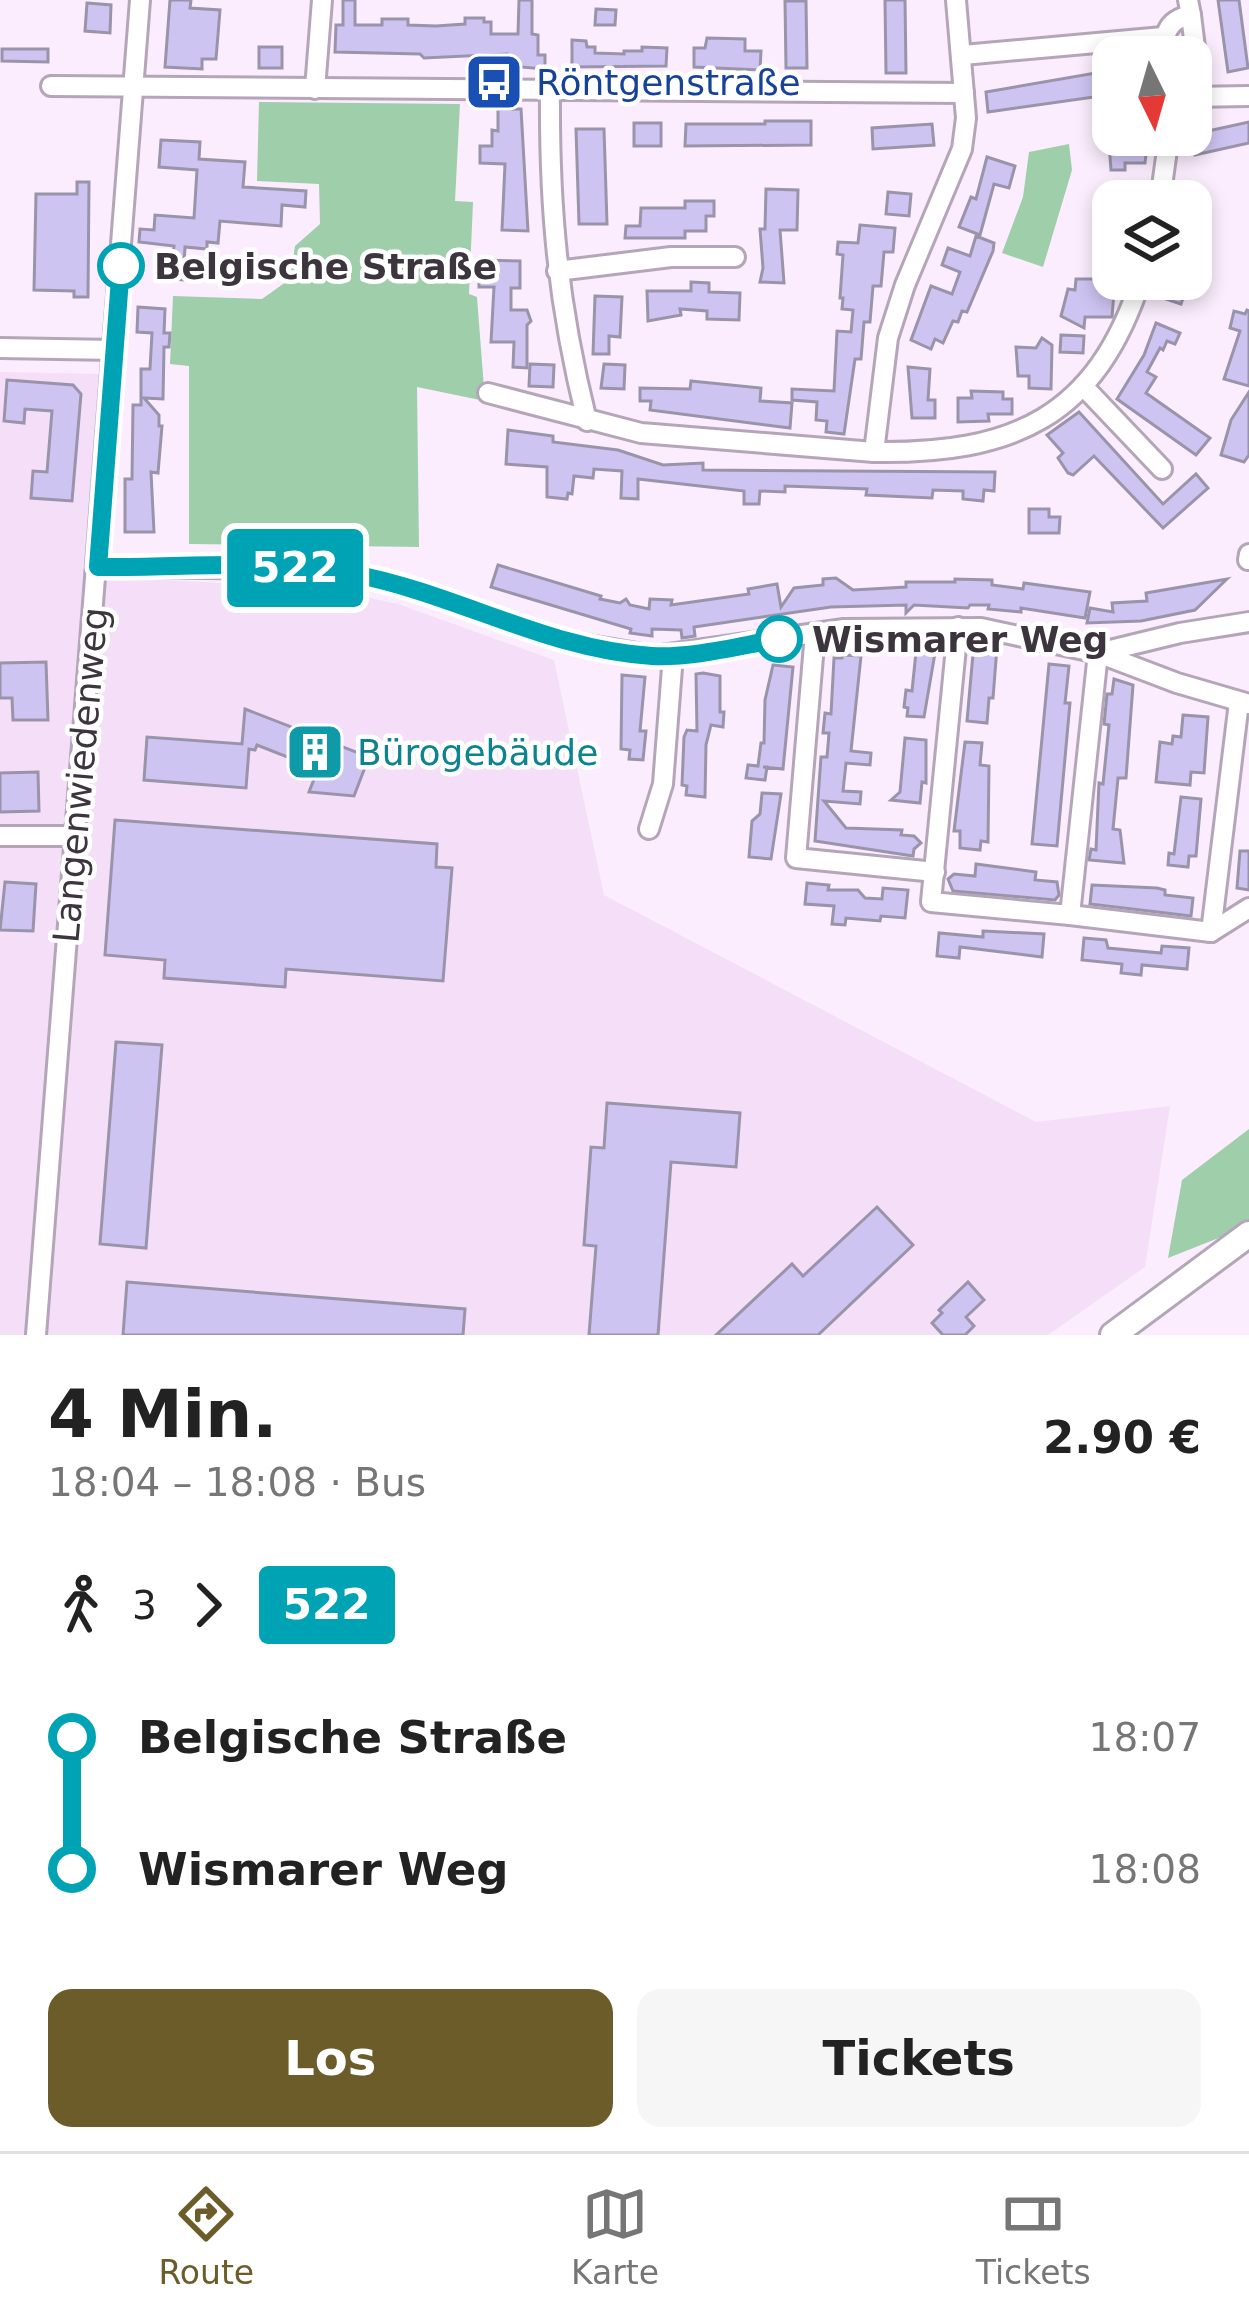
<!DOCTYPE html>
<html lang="de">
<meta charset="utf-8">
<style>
body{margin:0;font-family:"DejaVu Sans",sans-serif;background:#f6f6f6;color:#222;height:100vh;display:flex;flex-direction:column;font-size:45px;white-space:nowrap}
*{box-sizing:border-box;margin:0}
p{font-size:39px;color:#767676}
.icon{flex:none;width:66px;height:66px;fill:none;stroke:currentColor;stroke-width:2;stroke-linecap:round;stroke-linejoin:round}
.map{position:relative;height:1335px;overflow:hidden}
.details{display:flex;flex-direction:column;background:#fff;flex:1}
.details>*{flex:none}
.badge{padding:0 24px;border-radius:9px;font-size:42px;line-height:78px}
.needle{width:78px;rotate:175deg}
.buttons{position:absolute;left:1092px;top:36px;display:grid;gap:24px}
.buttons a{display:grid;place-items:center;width:120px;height:120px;border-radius:24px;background:#fff;box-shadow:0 6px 18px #0003;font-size:60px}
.map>.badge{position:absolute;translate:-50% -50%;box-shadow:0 0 0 6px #fff}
.legs{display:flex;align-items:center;gap:18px;height:132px;padding:0 48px;font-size:39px}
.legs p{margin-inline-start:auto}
.overview{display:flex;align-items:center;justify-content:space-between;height:204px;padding:0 48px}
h1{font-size:66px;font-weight:800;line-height:90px}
.action{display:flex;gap:24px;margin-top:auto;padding:24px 48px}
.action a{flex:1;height:138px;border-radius:24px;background:#6b5c29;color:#fff;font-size:48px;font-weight:800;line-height:138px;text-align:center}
.action a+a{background:#f6f6f6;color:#222}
ul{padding:0 48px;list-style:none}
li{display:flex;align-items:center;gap:42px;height:132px;font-size:45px}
li i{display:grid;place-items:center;width:18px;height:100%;margin:0 15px;background:currentColor}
li i::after{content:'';width:30px;height:30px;margin:-15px;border:9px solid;border-radius:50%;background:#fff}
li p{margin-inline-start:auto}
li:first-child i{background:linear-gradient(#0000 50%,currentColor 0)}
li:last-child i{background:linear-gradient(currentColor 50%,#0000 0)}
.tabs{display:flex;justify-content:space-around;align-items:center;height:168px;border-top:3px solid #e0e0e0;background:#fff;font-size:33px;color:#767676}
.tabs a{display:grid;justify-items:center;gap:6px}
.tabs .current{color:#6b5c29}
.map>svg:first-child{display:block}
.built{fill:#f4def8}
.green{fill:#9fceab}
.building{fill:#cec4f2;stroke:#9994aa;stroke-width:3}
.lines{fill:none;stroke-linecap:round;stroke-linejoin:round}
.minor-casing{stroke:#b5a5b8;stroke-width:24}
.tertiary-casing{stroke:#b5a5b8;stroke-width:30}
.minor{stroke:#fff;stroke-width:18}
.tertiary{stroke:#fff;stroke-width:24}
.line-1-casing{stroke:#fff;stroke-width:27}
.line-1{stroke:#00a3b4;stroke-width:18}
.stop-1-dot{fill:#fff;stroke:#00a3b4;stroke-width:6}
.labels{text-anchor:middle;stroke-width:9;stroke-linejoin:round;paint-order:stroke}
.transit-label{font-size:36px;fill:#164399;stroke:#fff;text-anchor:start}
.stop-label{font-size:36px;font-weight:bold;fill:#3c353d;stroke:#fff;text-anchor:start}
.culture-label{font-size:36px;fill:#0d838f;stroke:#fff;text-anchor:start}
.street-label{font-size:36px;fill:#3c353d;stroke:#fff}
</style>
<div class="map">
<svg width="1249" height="1335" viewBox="0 0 1249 1335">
<rect width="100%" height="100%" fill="#fbedfd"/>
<path class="built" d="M0,372L102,374L85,576L322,588L398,604L554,660L604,895L1036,1122L1170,1106L1145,1267L1048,1335H0Z"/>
<g class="green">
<path d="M259,102L460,104L455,201L473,202L469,294L477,297L485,401L417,387L419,547L189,544V366L170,364L173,296L262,299L290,279L295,246L320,224L319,184L257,181Z"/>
<path d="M1069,144L1072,170L1043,267L1002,253L1023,197L1029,152Z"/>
<path d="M1249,1129V1226L1168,1258L1182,1180Z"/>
</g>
<g class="building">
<path d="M170,0H191L190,8L220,10L216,59H202V69L165,67Z"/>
<path d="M343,0H355V25H382V19H408V25L436,26L465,24V18H484V22H491V34H518L519,0H532V34L538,35V55H545V69L507,66V54L424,58L420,54L335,52L336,25H343Z"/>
<path d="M885,0H905L906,73H886Z"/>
<path d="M1218,0H1239L1248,68L1228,72Z"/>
<path d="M785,1H806L807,68H786Z"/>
<path d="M87,3L111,5L110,33L85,31Z"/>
<path d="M596,9L616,10L615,25H595Z"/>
<path d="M707,38L745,39V51H761L760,70L694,67V48H705Z"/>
<path d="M572,40L586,41L587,47H595V53L624,54V51H642V47L667,48L666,66L572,67Z"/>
<rect x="259" y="47" width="23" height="21"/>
<path d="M2,49H48V62L2,61Z"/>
<path d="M1113,70V90L1100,92L1101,96L988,112L986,92Z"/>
<path d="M498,109H521L528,231L502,230L505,164L480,163V146H492V130L498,131Z"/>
<path d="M765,121H811V145L685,146L686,124H765Z"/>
<path d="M1249,122V143L1195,155L1190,135Z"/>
<rect x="634" y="123" width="27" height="23"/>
<path d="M932,124L934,145L873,149L872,128Z"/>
<path d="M576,129H604L607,224H579Z"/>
<path d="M161,140L200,142L199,159L245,162L243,187L306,191L305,207L282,205L281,226L220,221L218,243L207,242V249L185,247L183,280L171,279L174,246L139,242L140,229L154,230L155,215L194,218L197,170L159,167Z"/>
<path d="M1109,143L1147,145L1145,163H1125V170H1111Z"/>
<path d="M987,157L1015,166L1009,188L994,184L980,235L959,227L971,197L976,199Z"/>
<path d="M77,182H89L88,297H74V291L34,290L36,194H77Z"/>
<path d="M1117,186L1139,188L1137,201H1115Z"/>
<path d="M766,189L798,190L797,230H780L784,283L760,282L763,268L760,229H765Z"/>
<path d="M888,192L911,194L909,216L886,214Z"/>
<path d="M1191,192L1208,195L1203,217L1191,215Z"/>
<path d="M685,201H714V216H706V231H685V238H625L626,226H640L641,208H685Z"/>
<path d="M860,225L895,228L893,252H884L881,286H873L870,322H864L861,359H855L844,434L826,432L827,421L816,420L817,402L792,400V389L834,391L837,331L851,332L853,310L842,309L843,298H840L843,255L837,254L838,242L858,243Z"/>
<path d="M976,236L994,243L993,251L967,312L962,311L958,322L953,321L943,343L935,339L931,349L911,340L931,286L952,294L960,272L942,265L948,248L970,256Z"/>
<path d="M479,260L520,261V288H511V310H527L531,321L527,325V368L513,367L514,342H491L494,287H479Z"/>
<path d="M1100,260L1113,261V279H1121L1120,294L1114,292L1112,317H1085L1084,328L1061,316L1068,289L1075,290L1076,279H1099Z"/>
<path d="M1172,279L1188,283L1181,304L1166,299Z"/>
<path d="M691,282L709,283V292L740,293L739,320L707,319V311L680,309L681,315L648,321L647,291H691Z"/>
<path d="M595,296L622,297L620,337L609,336V354H593Z"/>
<path d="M138,307L165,309L164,333H170L169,347H164L163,399L144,398L159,415V426H162L158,473L151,472L154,532H125V479H132L133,405H141V369H150L152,333L137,332Z"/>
<path d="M1247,310L1249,311V386L1224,379L1240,331L1230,328L1234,311L1245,314Z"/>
<path d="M1156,323L1180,333L1175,344L1167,341L1163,350L1160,348L1147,372L1156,377L1146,393L1210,438L1196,455L1117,399L1144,355Z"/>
<path d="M1061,335L1084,336L1083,353L1060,352Z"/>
<path d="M1042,338L1052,345L1051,389L1029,388V376H1018L1016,347L1036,348Z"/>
<path d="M530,364L554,365L553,387L529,386Z"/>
<path d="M604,364L625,365L624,389L601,388Z"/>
<path d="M908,367L930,369L928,400H935V418H912Z"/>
<path d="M7,380L73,385L81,394L72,501L31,498L33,471L47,472L52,411L25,409L24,423L4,421Z"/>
<path d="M691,381L761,388L760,401L792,403L790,428L650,410L651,401H640V388L690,389Z"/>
<path d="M971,391L1003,392V399H1012V414H988L989,421L958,422V398H972Z"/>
<path d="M1249,392V455L1244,462L1221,455L1231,420Z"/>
<path d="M1079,412L1163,504L1196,474L1208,488L1163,528L1094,456L1073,475L1068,473L1058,458L1063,453L1047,435Z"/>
<path d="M508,430L553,436V442L618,450L663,465L703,463V470L995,472L994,491L984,490L983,501L963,499V491L933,490L932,498L866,495L867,489L785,486V492L760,491L759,504H744V491L638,479V499L621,498L622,471L594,469L593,478L574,476L572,494L568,493L567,499L547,497V467L506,464Z"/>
<path d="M1029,509H1049V517H1060L1059,533H1029Z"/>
<path d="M498,565L601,596L600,599L620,603L626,599L630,605L649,609L650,599L672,600L671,605L749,594L748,589L777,584L781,607L794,588L823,585V579L836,578L853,590L906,587V582H955V579L992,580V585L1023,589L1024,583L1090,592L1085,618L1021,608V612L988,609L989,605H970L968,608L914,605L906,613V605L831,607L694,627L695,636L682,638L681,630L652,629V636L630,633L631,629L491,587Z"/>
<path d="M1227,579L1195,610L1141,621L1087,623L1090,608L1113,612L1112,603L1147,601L1146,593Z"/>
<path d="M984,646L997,647L993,698H989L987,723L967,721L973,654H983Z"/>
<path d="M916,652L935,653L924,717L907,716L908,708L904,707L906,690L912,691Z"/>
<path d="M843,655L861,656L851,751L871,753L870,765L846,763L843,791L861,792L860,804L824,801L846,828L902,830L901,835L914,836L921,843L914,849L913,856L815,841L821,757H827L829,733H823L825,713L831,714L834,658H842Z"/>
<path d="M46,662L48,720H13L12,698H0V663Z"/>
<path d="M1049,664L1069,666L1065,703H1070L1057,846L1032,844Z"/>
<path d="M773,665L793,667L783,769L763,767H767L765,780L746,778L748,765L758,766L761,743H764L765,700Z"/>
<path d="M703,673L720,676V712H724L723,727L711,725L706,745L705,797L686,795L687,786L682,785L684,737L687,730L697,731L696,674Z"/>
<path d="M622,675L645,677L640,731H646L643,760L629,759L630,750L621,749Z"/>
<path d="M1114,679L1133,685L1126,778H1118L1113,829L1120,830L1124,863L1089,860L1091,849L1096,850L1099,783L1103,784L1109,725L1104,724L1107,694H1112Z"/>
<path d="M245,709L369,757L354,796L309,792L318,769L257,745L255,750L249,749L246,788L144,780L147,737L242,744Z"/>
<path d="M1183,715L1208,717L1204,773L1191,772L1190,785L1156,782L1160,742L1172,744L1173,736L1181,737Z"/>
<path d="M905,738L926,740V783L922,782L920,803L891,800L900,792Z"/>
<path d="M965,742L982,743L980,765L989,766L988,842L981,841L980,850L960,848V831H954Z"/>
<path d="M38,772L39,811L0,812V773Z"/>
<path d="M762,793L781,794L771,859L749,857L752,821L760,814Z"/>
<path d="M1181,797L1201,799L1196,856H1189L1188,867L1168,865L1169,853L1174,854Z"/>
<path d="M115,820L437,844L436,867L452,868L443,981L286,969L285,987L164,978L165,960L105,955Z"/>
<path d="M1240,851H1249V890L1237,888Z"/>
<path d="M976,864L1036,872L1035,880L1057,882L1059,895L1055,900L953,891L948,879L954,874L975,876Z"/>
<path d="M5,882L36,884L33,931L0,930Z"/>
<path d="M807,883L829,885L828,890H858L865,898L882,899L883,888L908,890L905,918L881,916L880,921L846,918L845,925L832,924L834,906L805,904Z"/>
<path d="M1092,885L1157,888L1165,890V895L1193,898L1191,916L1090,904Z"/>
<path d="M983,931L1044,934L1042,957L960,947L959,958L937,956L939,933L983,937Z"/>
<path d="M1084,938L1106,940L1108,948L1161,953L1162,946L1189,948L1187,969L1142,965L1141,975L1121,973L1122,964L1082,960Z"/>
<path d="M116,1042L162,1045L146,1248L100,1244Z"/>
<path d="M607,1103L740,1113L736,1167L671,1162L658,1335H589L596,1246L584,1245L591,1147L604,1148Z"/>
<path d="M877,1207L913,1245L818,1335H716L792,1264L803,1276Z"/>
<path d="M127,1282L465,1309L463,1335H123Z"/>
<path d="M968,1282L984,1300L966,1317L974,1326L965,1335H943L932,1323L942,1313L939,1310Z"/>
</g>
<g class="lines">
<g class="minor-casing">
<g id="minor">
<path d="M956,0L966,118L962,149L905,285L888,338L874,452C1013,454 1096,418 1141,279"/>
<path d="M1191,15L1201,96"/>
<path d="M963,55L1163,37"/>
<path d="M1166,57C1163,35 1166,20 1191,15L1188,0"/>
<path d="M51,86L964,93"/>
<path d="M315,89L322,0"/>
<path d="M550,91C549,209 558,305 587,421"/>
<path d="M1191,97L1249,96"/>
<path d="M1160,201L1169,135"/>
<path d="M557,271L671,257H735"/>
<path d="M0,348L115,350"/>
<path d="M1083,386L1162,469"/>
<path d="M488,393L641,433L874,452"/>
<path d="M1248,560L1249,554"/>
<path d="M98,567L325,569L389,582L571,642L655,656L844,629L981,628L1098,653L1177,683L1249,704"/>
<path d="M958,627L931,902L1070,915"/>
<path d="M815,633L796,858L935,872"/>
<path d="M649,829L663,784L673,655"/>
<path d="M0,836H75"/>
<path d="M1211,932L1070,915L1098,653L1180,633L1249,622"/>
<path d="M1211,932L1239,702"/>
<path d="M1211,932L1249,908"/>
<path d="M36,1335L140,0"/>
</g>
</g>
<g class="tertiary-casing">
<path id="tertiary" d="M1113,1335L1249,1234"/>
</g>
<use href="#minor" class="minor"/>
<use href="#tertiary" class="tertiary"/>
</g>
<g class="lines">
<g class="line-1-casing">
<path id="line-1" d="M121,266L98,567C181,568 271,558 353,574C455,593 548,650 652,656C694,658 738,646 779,639"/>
</g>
<use href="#line-1" class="line-1"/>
</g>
<defs>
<g id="bus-square" transform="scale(3)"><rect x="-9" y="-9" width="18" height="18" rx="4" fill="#1a4fb4" stroke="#fff"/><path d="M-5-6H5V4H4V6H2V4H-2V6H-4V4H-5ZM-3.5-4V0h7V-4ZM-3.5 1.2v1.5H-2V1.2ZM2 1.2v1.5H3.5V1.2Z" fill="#fff"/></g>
<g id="building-square" transform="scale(3)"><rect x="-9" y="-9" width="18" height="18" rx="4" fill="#0f9aa8" stroke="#fff"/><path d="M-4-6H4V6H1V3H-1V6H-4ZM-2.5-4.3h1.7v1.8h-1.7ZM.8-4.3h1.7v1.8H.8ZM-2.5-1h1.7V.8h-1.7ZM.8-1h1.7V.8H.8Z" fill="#fff"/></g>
</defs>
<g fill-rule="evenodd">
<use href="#bus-square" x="494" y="82"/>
<use href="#building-square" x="315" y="752"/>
</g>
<g class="stop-1-dot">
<circle cx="121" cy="266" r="21"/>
<circle cx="779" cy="639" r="21"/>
</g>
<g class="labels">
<g class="transit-label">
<text x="536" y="95">Röntgenstraße</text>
</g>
<g class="stop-label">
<text x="154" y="279">Belgische Straße</text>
<text x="812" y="652">Wismarer Weg</text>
</g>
<g class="culture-label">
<text x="357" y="765">Bürogebäude</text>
</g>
<g class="street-label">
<text transform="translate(80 775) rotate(-85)" y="13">Langenwiedenweg</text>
</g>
</g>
</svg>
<div class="buttons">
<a><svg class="needle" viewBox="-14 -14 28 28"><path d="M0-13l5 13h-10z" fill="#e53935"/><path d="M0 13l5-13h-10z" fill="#767676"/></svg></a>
<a><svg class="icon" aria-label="layers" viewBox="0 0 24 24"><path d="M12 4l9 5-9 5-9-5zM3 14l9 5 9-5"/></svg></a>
</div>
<b class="badge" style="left:295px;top:568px;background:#00a3b4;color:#fff">522</b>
</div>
<section class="details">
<div class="overview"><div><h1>4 Min.</h1><p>18:04 – 18:08 · Bus</p></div><b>2.90 €</b></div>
<div class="legs"><svg class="icon" aria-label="walk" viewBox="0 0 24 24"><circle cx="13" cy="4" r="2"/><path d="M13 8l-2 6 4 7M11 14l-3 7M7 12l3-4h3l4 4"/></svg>3<svg class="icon" aria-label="forward" viewBox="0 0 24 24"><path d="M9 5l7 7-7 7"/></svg><b class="badge" style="background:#00a3b4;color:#fff">522</b></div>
<ul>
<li><i style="color:#00a3b4"></i><b>Belgische Straße</b><p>18:07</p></li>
<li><i style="color:#00a3b4"></i><b>Wismarer Weg</b><p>18:08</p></li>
</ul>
<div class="action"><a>Los</a><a>Tickets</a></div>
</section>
<nav class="tabs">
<a class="current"><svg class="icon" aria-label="directions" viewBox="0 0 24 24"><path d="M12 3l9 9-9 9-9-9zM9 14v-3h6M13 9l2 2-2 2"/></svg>Route</a>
<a><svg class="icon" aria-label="map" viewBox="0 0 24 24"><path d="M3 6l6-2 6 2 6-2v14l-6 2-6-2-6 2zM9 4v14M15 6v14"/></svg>Karte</a>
<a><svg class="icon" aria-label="tickets" viewBox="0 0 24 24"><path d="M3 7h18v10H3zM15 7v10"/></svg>Tickets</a>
</nav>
